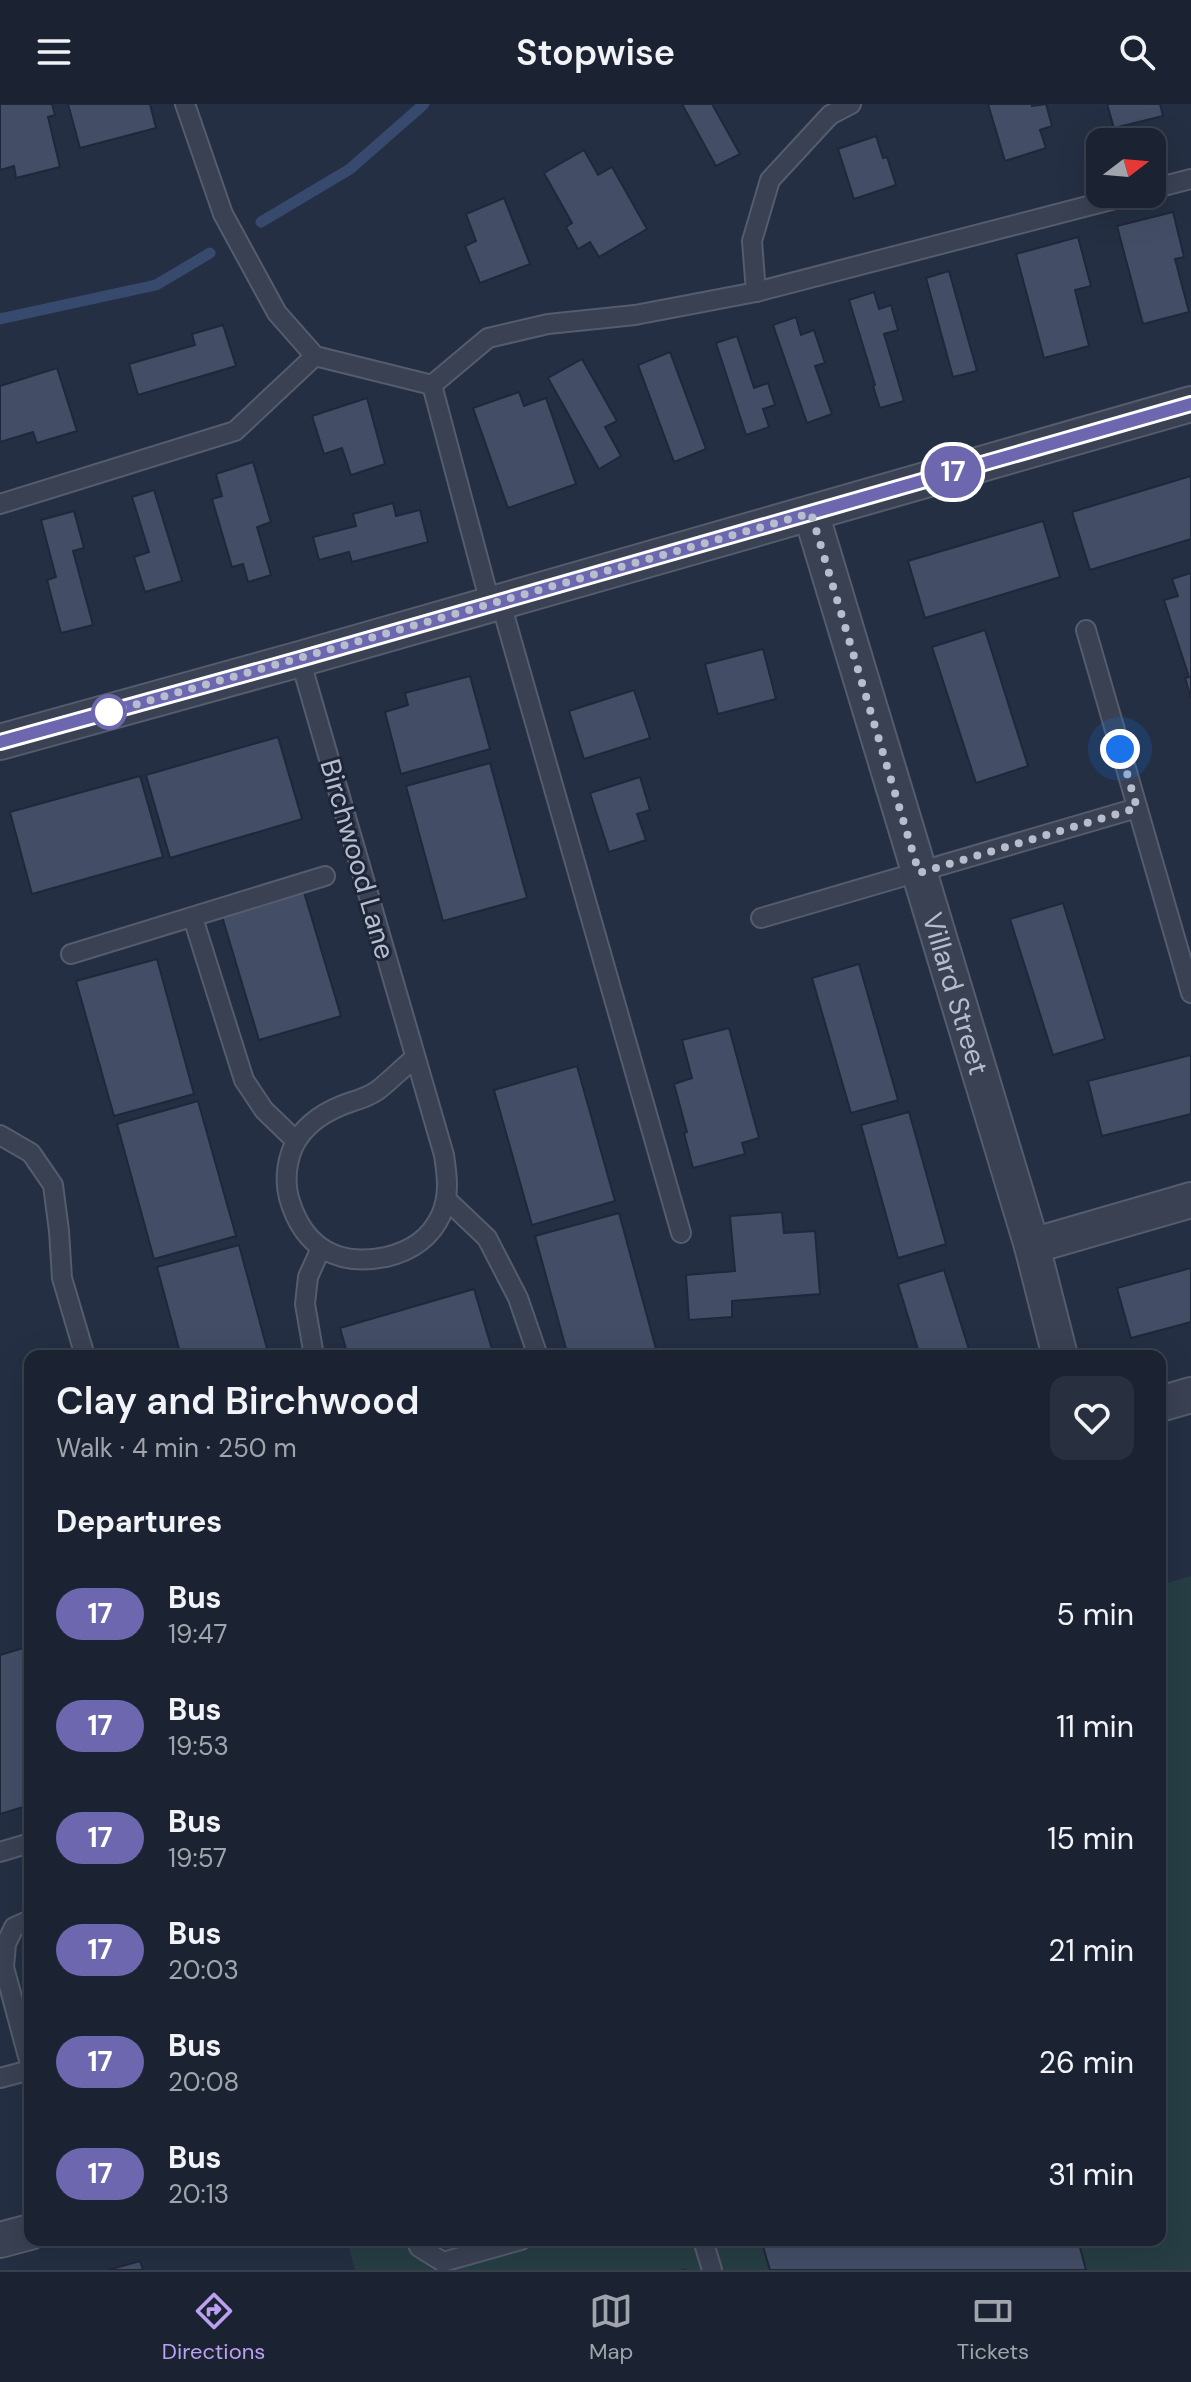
<!DOCTYPE html>
<meta charset="utf-8">
<style>
body{margin:0;font-family:"DM Sans",sans-serif;background:#282f3e;color:#f1f3f6;height:100vh;display:flex;flex-direction:column;font-size:30px;white-space:nowrap}
*{box-sizing:border-box;margin:0}
p{font-size:26px;color:#a0a4ac}
.icon{flex:none;width:44px;height:44px;fill:none;stroke:currentColor;stroke-width:2;stroke-linecap:round;stroke-linejoin:round}
.map{position:relative;flex:1;overflow:hidden}
.side{position:absolute;left:24px;top:1246px;width:1142px;height:896px;display:flex;flex-direction:column;background:#1b2332;border-radius:16px;box-shadow:0 8px 32px #0002,0 0 0 2px #39404d}
.side>*{flex:none}
.badge{padding:0 16px;border-radius:26px;font-size:28px;line-height:52px}
.needle{width:52px;rotate:74deg}
.buttons{position:absolute;left:1086px;top:24px;display:grid;gap:16px}
.buttons a{display:grid;place-items:center;width:80px;height:80px;border-radius:16px;background:#1b2332;box-shadow:0 8px 32px #0002,0 0 0 2px #39404d;font-size:40px}
.you{position:absolute;width:40px;height:40px;margin:-20px;border:6px solid #fff;border-radius:50%;background:#1a73e8;box-shadow:0 0 0 12px #1a73e833}
.map>.badge{position:absolute;translate:-50% -50%;box-shadow:0 0 0 4px #fff}
h2{padding:0 32px;font-size:30px;line-height:72px}
.round{display:grid;place-items:center;flex:none;width:84px;height:84px;border-radius:16px;background:#282f3e}
.overview{display:flex;align-items:center;justify-content:space-between;height:136px;padding:0 32px}
h1{font-size:38px;font-weight:600;line-height:60px}
ul{padding:0;list-style:none}
li{display:flex;align-items:center;gap:24px;height:112px;padding:0 32px}
li div{flex:1}
li b{display:block;font-size:30px}
li em{font-style:normal}
li .badge{min-width:88px;font-weight:700;text-align:center}
header{display:flex;justify-content:space-between;align-items:center;height:104px;padding:0 32px;background:#1b2332;font-size:36px;font-weight:600}
.menu{display:flex;justify-content:space-around;align-items:center;height:112px;border-top:2px solid #39404d;background:#1b2332;font-size:22px;color:#a0a4ac}
.menu a{display:grid;justify-items:center;gap:4px}
.menu .active{color:#bca0f2}
.map>svg:first-child{display:block}
.green{fill:#263e44}
.lines{fill:none;stroke-linecap:round;stroke-linejoin:round}
.stream{stroke:#37496c;stroke-width:11}
.building{fill:#434e66;stroke:#1f283a;stroke-width:2}
.lane-casing{stroke:#545c6d;stroke-width:22}
.street-casing{stroke:#545c6d;stroke-width:38}
.lane{stroke:#394153;stroke-width:18}
.street{stroke:#394153;stroke-width:34}
.line-casing{stroke:#fff;stroke-width:18}
.line{stroke:#6c67af;stroke-width:12}
.walk{stroke:#b6bdcd;stroke-width:8;stroke-dasharray:0 14.4}
.stop-dot{fill:#fff;stroke:#6c67af;stroke-width:4}
.labels{text-anchor:middle;stroke-width:6;stroke-linejoin:round;paint-order:stroke}
.street-label{font-size:28px;fill:#b6bdcd;stroke:#1d2638}
</style>
<header><svg class="icon" aria-label="menu" viewBox="0 0 24 24"><path d="M4 6h16M4 12h16M4 18h16"/></svg>Stopwise<svg class="icon" aria-label="search" viewBox="0 0 24 24"><circle cx="10" cy="10" r="6"/><path d="M15 15l6 6"/></svg></header>
<div class="map">
<svg width="1191" height="2166" viewBox="0 0 1191 2166">
<rect width="100%" height="100%" fill="#242f43"/>
<path class="green" d="M1191,1472V2166H687L686,2164L679,2166H355L347,2136H1160V1481Z"/>
<g class="lines">
<g class="stream">
<path d="M261,118L350,65L424,0"/>
<path d="M0,215L156,181L210,149"/>
</g>
</g>
<g class="building">
<path d="M0,0H52L55,11L48,13L60,63L16,74L14,62L0,66Z"/>
<path d="M68,0H150L156,24L80,44Z"/>
<path d="M682,0H712L740,50L716,62Z"/>
<path d="M988,0H1032V2L1046,0L1052,22L1040,26L1046,44L1005,57Z"/>
<path d="M1107,0H1160L1163,12L1114,24Z"/>
<path d="M876,32L883,54L887,53L896,81L854,95L838,45Z"/>
<path d="M584,46L598,71L612,63L647,125L599,153L590,138L578,145L566,123L572,119L544,69Z"/>
<path d="M504,94L530,160L480,179L465,142L476,137L466,110Z"/>
<path d="M1173,108L1184,153L1175,155L1189,208L1143,220L1117,122Z"/>
<path d="M1078,133L1091,182L1075,186L1089,242L1044,254L1016,150Z"/>
<path d="M949,167L977,267L953,273L926,174Z"/>
<path d="M874,188L879,205L891,201L898,226L884,230L904,297L880,304L873,282L875,281L849,196Z"/>
<path d="M796,213L801,231L814,226L825,259L815,262L832,310L807,319L773,221Z"/>
<path d="M223,221L236,262L138,291L129,260L195,241L192,230Z"/>
<path d="M737,232L754,284L768,279L775,301L763,305L769,323L746,331L716,239Z"/>
<path d="M670,248L706,345L674,358L638,261Z"/>
<path d="M582,255L617,317L605,323L621,352L599,365L548,274Z"/>
<path d="M57,264L77,327L37,339L33,328L0,338V282Z"/>
<path d="M519,288L524,302L546,294L576,380L508,404L473,304Z"/>
<path d="M367,294L385,360L351,371L342,344L324,350L312,312Z"/>
<path d="M253,358L271,418L257,423L271,471L248,478L243,460L232,463L212,395L222,392L216,370Z"/>
<path d="M1191,372V435L1090,466L1072,408Z"/>
<path d="M154,386L182,477L145,488L134,453L149,448L132,393Z"/>
<path d="M393,399L396,412L420,406L428,438L352,458L349,448L319,456L313,433L356,422L353,410Z"/>
<path d="M74,407L84,444L73,447L93,521L61,529L47,476L56,473L41,416Z"/>
<path d="M1043,417L1060,473L925,514L908,457Z"/>
<path d="M1191,469V594L1185,574L1189,573L1164,496L1178,492L1172,475Z"/>
<path d="M985,526L1028,662L976,679L932,543Z"/>
<path d="M763,545L776,595L718,610L705,560Z"/>
<path d="M470,572L490,645L401,670L385,608L408,601L405,589Z"/>
<path d="M634,586L650,634L584,655L569,607Z"/>
<path d="M278,633L302,715L170,754L146,671Z"/>
<path d="M490,659L527,794L443,817L406,682Z"/>
<path d="M140,672L163,753L32,790L10,708Z"/>
<path d="M640,673L650,706L637,710L646,736L609,748L590,689Z"/>
<path d="M303,785L341,912L259,936L221,809Z"/>
<path d="M1063,799L1105,935L1053,951L1010,815Z"/>
<path d="M157,855L194,990L114,1012L76,877Z"/>
<path d="M859,860L898,996L851,1009L812,874Z"/>
<path d="M729,924L759,1034L742,1039L745,1050L693,1064L684,1029L687,1028L674,980L692,974L682,936Z"/>
<path d="M1191,951V1010L1102,1032L1088,977Z"/>
<path d="M577,962L615,1097L532,1121L494,986Z"/>
<path d="M198,997L236,1132L154,1155L117,1020Z"/>
<path d="M909,1008L946,1140L898,1154L861,1021Z"/>
<path d="M782,1108L784,1129L815,1127L820,1190L732,1197V1213L689,1216L686,1171L735,1167L730,1112Z"/>
<path d="M619,1109L656,1245L629,1252H568L535,1132Z"/>
<path d="M239,1141L269,1252H181L157,1163Z"/>
<path d="M1191,1164V1218L1131,1234L1117,1184Z"/>
<path d="M944,1166L971,1252H920L898,1180Z"/>
<path d="M474,1185L494,1252H348L340,1224Z"/>
<path d="M30,1542V1701L0,1710V1551Z"/>
<path d="M761,2136H1078L1086,2166H770Z"/>
<path d="M140,2157L143,2166H108Z"/>
</g>
<g class="lines">
<g class="lane-casing">
<g id="lane">
<path d="M185,0L223,110L277,209L315,252L432,281L490,499"/>
<path d="M851,0L830,11L770,76L752,137L756,188L1134,90"/>
<path d="M1152,85L1191,75"/>
<path d="M432,281L488,234L548,220L635,211L756,188"/>
<path d="M0,400L235,327L315,252"/>
<path d="M500,496L681,1129"/>
<path d="M1086,526L1191,889"/>
<path d="M300,555L444,1051C447,1071 450,1091 441,1111C430,1135 411,1147 386,1153C337,1163 303,1143 289,1094C284,1076 287,1052 297,1036C309,1017 330,1005 351,998C361,995 370,992 378,986C391,976 402,964 415,954"/>
<path d="M193,814L244,976L264,1006L296,1037"/>
<path d="M761,814L1137,704"/>
<path d="M71,850L325,772"/>
<path d="M0,1031L31,1049L53,1081L59,1127L62,1174L85,1252"/>
<path d="M446,1095L487,1134L518,1194L538,1252"/>
<path d="M314,1252L305,1200L308,1173L321,1144"/>
<path d="M0,1748L30,1739"/>
<path d="M30,1816L14,1823L6,1840L4,1863L30,1960"/>
<path d="M0,1974L30,1966"/>
<path d="M416,2136L419,2143L443,2158L521,2136"/>
<path d="M703,2136L712,2166"/>
</g>
</g>
<g class="street-casing">
<g id="street">
<path id="s1" d="M811,409L1032,1142L1060,1252"/>
<path d="M0,638L300,555L1191,300"/>
<path d="M1032,1142L1191,1096"/>
<path d="M1160,1300L1191,1291"/>
<path d="M0,2136L30,2128"/>
</g>
</g>
<use href="#lane" class="lane"/>
<use href="#street" class="street"/>
</g>
<g class="lines">
<g class="line-casing">
<path id="line" d="M0,638L300,555L1191,300"/>
</g>
<use href="#line" class="line"/>
<path class="walk" d="M109,608L811,409L919,769L1137,704L1120,645"/>
</g>
<circle class="stop-dot" cx="109" cy="608" r="16"/>
<g class="labels">
<g class="street-label">
<text transform="translate(358 755) rotate(74)" y="10">Birchwood Lane</text>
<text dy="10" stroke="none"><textPath href="#s1" startOffset="502">Villard Street</textPath></text>
</g>
</g>
</svg>
<div class="buttons">
<a><svg class="needle" viewBox="-14 -14 28 28"><path d="M0-13l5 13h-10z" fill="#e53935"/><path d="M0 13l5-13h-10z" fill="#a0a4ac"/></svg></a>
</div>
<div class="you" style="left:1120px;top:645px"></div>
<b class="badge" style="left:953px;top:368px;background:#6c67af;color:#fff">17</b>
<section class="side">
<div class="overview"><div><h1>Clay and Birchwood</h1><p>Walk · 4 min · 250 m</p></div><a class="round"><svg class="icon" aria-label="heart" viewBox="0 0 24 24"><path d="M12 20l-8-8c-3-5 5-10 8-4 3-6 11-1 8 4z"/></svg></a></div>
<h2>Departures</h2>
<ul>
<li><span class="badge" style="background:#6c67af;color:#fff">17</span><div><b>Bus</b><p>19:47</p></div><em>5 min</em></li>
<li><span class="badge" style="background:#6c67af;color:#fff">17</span><div><b>Bus</b><p>19:53</p></div><em>11 min</em></li>
<li><span class="badge" style="background:#6c67af;color:#fff">17</span><div><b>Bus</b><p>19:57</p></div><em>15 min</em></li>
<li><span class="badge" style="background:#6c67af;color:#fff">17</span><div><b>Bus</b><p>20:03</p></div><em>21 min</em></li>
<li><span class="badge" style="background:#6c67af;color:#fff">17</span><div><b>Bus</b><p>20:08</p></div><em>26 min</em></li>
<li><span class="badge" style="background:#6c67af;color:#fff">17</span><div><b>Bus</b><p>20:13</p></div><em>31 min</em></li>
</ul>
</section>
</div>
<nav class="menu">
<a class="active"><svg class="icon" aria-label="directions" viewBox="0 0 24 24"><path d="M12 3l9 9-9 9-9-9zM9 14v-3h6M13 9l2 2-2 2"/></svg>Directions</a>
<a><svg class="icon" aria-label="map" viewBox="0 0 24 24"><path d="M3 6l6-2 6 2 6-2v14l-6 2-6-2-6 2zM9 4v14M15 6v14"/></svg>Map</a>
<a><svg class="icon" aria-label="tickets" viewBox="0 0 24 24"><path d="M3 7h18v10H3zM15 7v10"/></svg>Tickets</a>
</nav>
